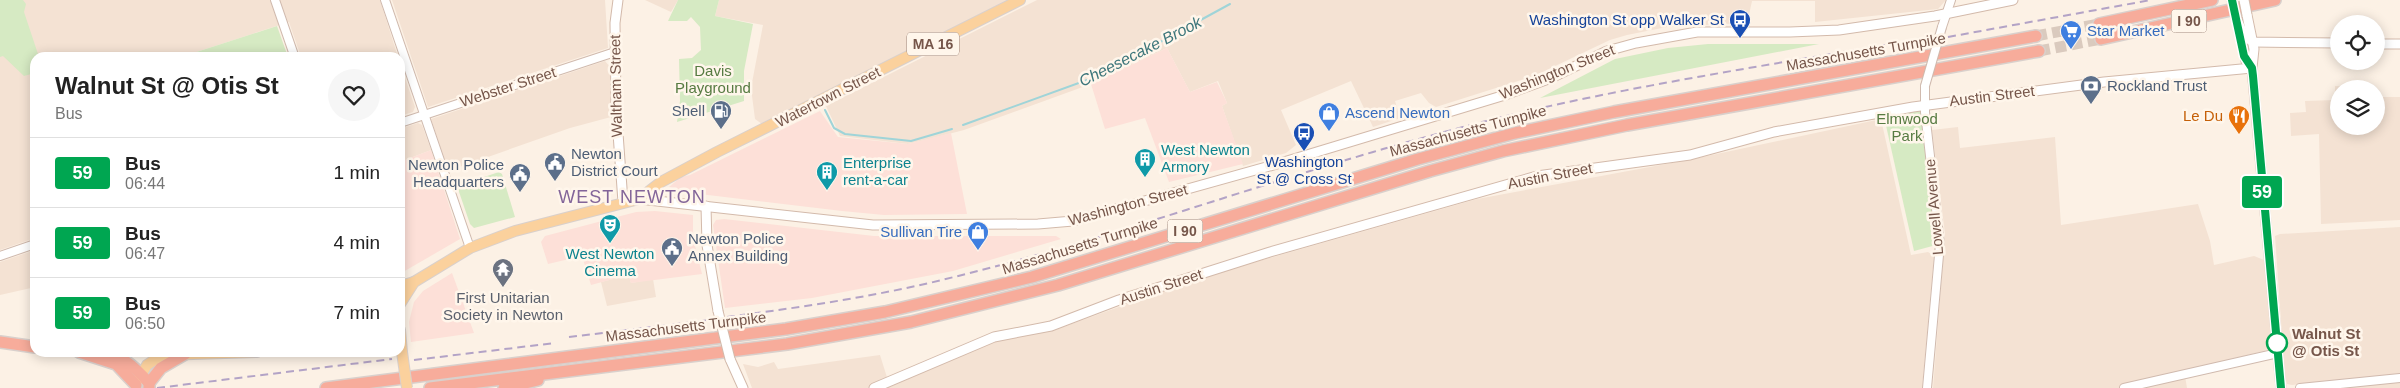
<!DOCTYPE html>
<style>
body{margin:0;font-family:Helvetica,sans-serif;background:#f6f6f6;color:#222;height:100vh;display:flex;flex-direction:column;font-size:19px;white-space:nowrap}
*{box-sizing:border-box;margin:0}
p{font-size:16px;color:#767676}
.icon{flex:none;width:28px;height:28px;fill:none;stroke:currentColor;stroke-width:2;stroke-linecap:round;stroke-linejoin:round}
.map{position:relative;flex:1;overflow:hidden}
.side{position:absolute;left:30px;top:52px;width:375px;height:305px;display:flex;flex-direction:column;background:#fff;border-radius:15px;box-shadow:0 2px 12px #0003}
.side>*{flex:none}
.badge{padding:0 10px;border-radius:4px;font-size:18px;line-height:32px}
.fabs{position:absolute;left:2330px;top:15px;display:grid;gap:10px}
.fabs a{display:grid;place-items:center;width:55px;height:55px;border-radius:50%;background:#fff;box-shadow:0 2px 12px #0003;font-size:25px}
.map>.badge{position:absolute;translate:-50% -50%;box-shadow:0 0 0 2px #fff}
.round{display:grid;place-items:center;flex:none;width:52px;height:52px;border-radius:26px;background:#f6f6f6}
.head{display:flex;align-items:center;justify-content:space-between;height:85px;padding:0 25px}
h1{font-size:24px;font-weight:700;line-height:38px}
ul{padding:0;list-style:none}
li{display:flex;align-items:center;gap:15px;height:70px;padding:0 25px;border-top:1px solid #e0e0e0}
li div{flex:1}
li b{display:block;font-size:19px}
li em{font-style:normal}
li .badge{min-width:55px;font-weight:700;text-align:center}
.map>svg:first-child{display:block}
.residential{fill:#f4e2d3}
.commercial{fill:#fde0d8}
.green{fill:#d6eac3}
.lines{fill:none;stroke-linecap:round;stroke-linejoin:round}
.stream{stroke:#9fd4d8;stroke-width:2}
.motorway-tunnel{stroke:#dacabe;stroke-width:11;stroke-dasharray:11 5.5;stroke-linecap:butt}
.tertiary-casing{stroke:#d0baae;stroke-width:10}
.secondary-casing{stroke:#d3baab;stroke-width:11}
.primary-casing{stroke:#d9d0cc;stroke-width:12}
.motorway-casing{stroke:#d9d0cc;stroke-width:14}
.tertiary{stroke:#fff;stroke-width:8}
.secondary{stroke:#fff;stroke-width:9}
.primary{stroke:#fbd19d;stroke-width:10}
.motorway{stroke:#f7ac9b;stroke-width:11}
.rail{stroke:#b3a3c6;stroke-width:2;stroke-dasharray:8 5;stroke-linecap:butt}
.tertiary-bridge-casing{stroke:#d0baae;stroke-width:10;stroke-linecap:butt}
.secondary-bridge-casing{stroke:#d3baab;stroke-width:11;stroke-linecap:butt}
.primary-bridge-casing{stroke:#d9d0cc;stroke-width:12;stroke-linecap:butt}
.tertiary-bridge{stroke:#fff;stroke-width:8}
.secondary-bridge{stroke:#fff;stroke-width:9}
.primary-bridge{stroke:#fbd19d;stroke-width:10}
.line-casing{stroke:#fff;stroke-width:11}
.line{stroke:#00a651;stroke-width:8}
.stop-dot{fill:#fff;stroke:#00a651;stroke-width:2.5}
.labels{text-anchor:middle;stroke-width:5;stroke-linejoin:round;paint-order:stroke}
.shield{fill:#fff6eb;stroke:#9f867a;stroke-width:1}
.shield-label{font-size:14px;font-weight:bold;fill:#76564a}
.transit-label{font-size:15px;fill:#164399;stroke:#fff6eb;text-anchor:end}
.shop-label{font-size:15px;fill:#366cbe;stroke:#fff6eb;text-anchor:start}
.street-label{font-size:15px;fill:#76564a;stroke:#fff6eb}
.park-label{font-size:15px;fill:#577b42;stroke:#fff6eb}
.service-label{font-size:15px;fill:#4e5e75;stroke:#fff6eb;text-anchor:start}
.food-label{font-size:15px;fill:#c56008;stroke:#fff6eb;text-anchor:end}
.culture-label{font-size:15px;fill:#0d838f;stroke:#fff6eb;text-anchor:start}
.worship-label{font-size:15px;fill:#5b616d;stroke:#fff6eb}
.stop-label{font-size:15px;font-weight:bold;fill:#76564a;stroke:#fff6eb;text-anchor:start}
.water-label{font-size:16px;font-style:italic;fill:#3d767b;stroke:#fff6eb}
.quarter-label{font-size:18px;letter-spacing:1px;fill:#836599;stroke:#fff6eb}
</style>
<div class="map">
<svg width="2400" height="388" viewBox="0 0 2400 388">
<rect width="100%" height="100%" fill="#fcf1e5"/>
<g class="residential">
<path d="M0,0H380L398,57H301L289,22L181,57L35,58V238L0,250Z"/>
<path d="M392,0H605L608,48L428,107Z"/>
<path d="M645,0H678L671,12Z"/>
<path d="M719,0H1010L762,124L755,119L751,88L763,25L715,16Z"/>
<path d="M1037,0H1946L1938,9L1815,22V1H1752L1748,19L1744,23L1667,27L1627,35L1610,40L1534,76L1436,107L1429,103L1421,93L1395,101L1400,118L1373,127L1351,81L1281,110L1296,145L1286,153L1243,166L1222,106L1227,103L1218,81L1190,92L1167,48L1091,84L964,130L925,140L908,144L840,136L826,106Z"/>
<path d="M605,61L610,67L611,117L570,128L448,171L431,119Z"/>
<path d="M400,63L415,107L413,112L400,116Z"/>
<path d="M2335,86L2365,87V89H2339V126H2376V97H2400V220L2321,224L2319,134L2291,136L2290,113L2306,112L2305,101L2335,100Z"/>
<path d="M1881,119L1911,255L1928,252L1934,256L1922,388H752L743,364L758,367L774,362L778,369L880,355L890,387L995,341L1055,330L1196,279L1477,199L1693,159Z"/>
<path d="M418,123L422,125L431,150L400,162V129Z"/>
<path d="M1958,127L1960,148L2055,137L2061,225L2198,204L2210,241L2214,265L2254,256L2264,260L2272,346L2265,351L2184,370L2187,388H1933L1945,234L1932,130Z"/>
<path d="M2400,227V374L2292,385L2287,384L2285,378L2275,236L2280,234Z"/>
<path d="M35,250V296L31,288L0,295V262Z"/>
<path d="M629,275L631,283L653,279L656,297L607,306L601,282Z"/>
<path d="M2400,381V388H2339Z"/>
</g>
<g class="commercial">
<path d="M1167,48L1190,92L1217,82L1227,103L1222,106L1243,164L1169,182L1145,118L1105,129L1091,84Z"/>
<path d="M820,111L838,137L908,144L951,133L967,214L884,215L842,211L683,192L669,187L681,177L690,175Z"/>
<path d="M431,150L460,239L403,272L400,266V162Z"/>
<path d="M655,211L693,215V238L702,274L631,283L628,275L591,285L582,256L548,264L541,242L545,236L636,212Z"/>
<path d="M724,219L874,236H1056L1061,239L953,271L812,298L725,308L713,225L716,220Z"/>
<path d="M452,273L474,333L411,342L409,322L414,302L423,291Z"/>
</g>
<g class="green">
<path d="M0,0H23L26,4L24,12L39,57L35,58V73L24,76L3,56L0,57Z"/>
<path d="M678,0H719L715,16L753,24L744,71V101L677,122L680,101L679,59L692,58L701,50L700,27L691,17L687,21H668Z"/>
<path d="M277,26L288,57H181Z"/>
<path d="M1708,44H1819L1540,98L1615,59L1668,48Z"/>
<path d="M1924,105L1940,244L1914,251L1883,112Z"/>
<path d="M499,172L502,174L515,217L474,228L470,224L457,186Z"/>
</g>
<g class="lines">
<g class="stream">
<path d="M825,110L834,128L845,134L911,141L952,129"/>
<path d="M963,125L1098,76L1230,4"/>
</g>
<g class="motorway-tunnel">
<path d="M2036,36L2099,24"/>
<path d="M2039,51L2101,39"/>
</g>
<g class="tertiary-casing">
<g id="tertiary">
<path d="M275,0L295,58"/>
<path d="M385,0L470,248"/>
<path d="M1942,27L1951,0"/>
<path d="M1925,86V112L1940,244L1927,388"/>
<path d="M400,123L615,52"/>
<path d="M0,256L35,244"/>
<path d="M2124,388L2278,353"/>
<path d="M2300,388L2400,378"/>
</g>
</g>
<g class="secondary-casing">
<g id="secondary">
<path d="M618,0L615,23L616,106L623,202"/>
<path d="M2247,15L2254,49L2252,68L2281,388"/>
<path d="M2236,17L2244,36L2253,42L2339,43"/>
<path d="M2239,31L2246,61L2252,68"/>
<path d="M2376,44H2400"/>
<path d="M639,199L873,225L1038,224L1073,221L1277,164L1505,95L1551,78L1607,51L1636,43L1697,32H1790L1839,30L1935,16L2013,0"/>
<path d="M706,206L707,245L718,311"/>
<path d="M730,359L743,388"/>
<path d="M874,388L994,337L1051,326L1119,300L1270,252L1537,176L1690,155L1774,132L1913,107L2104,82L2252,68"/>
</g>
</g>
<g class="primary-casing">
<g id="primary">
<path d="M400,286L414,282"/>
<path d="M400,304L414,282L470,248L515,231L639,199L661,182L717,152L1020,0"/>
<path d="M400,330L402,352"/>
<path d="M138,380L147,365L162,355L257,352"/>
</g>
</g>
<g class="motorway-casing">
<g id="motorway">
<path d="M2099,24L2212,0"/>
<path d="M2101,39L2275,0"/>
<path d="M0,342L35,347"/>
<path d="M79,352L116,364L136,385"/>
<path d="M96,352C121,354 133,365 149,383V388"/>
<path d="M149,383L161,368L185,354"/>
<path d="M326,388L786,329L885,312L1032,277L1418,159L1515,133L1614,112L2036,36"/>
<path d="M430,388L787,344L911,322L1058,285L1430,171L1503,151L1627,125L2039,51"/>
<path d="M504,388L538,380"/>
</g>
</g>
<use href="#tertiary" class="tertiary"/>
<use href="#secondary" class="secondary"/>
<use href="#primary" class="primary"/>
<use href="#motorway" class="motorway"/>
<g class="rail">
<path d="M1948,37L2151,0"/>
<path d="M727,317C803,307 879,296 954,277C1121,236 1282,175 1448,131C1606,88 1769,66 1929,37"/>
<path d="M569,337L710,320"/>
<path d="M414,360L555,343"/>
<path d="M157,388L392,359"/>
</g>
<g class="tertiary-bridge-casing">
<path id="tertiary-bridge" d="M1925,86L1942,27"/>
</g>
<g class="secondary-bridge-casing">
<g id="secondary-bridge">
<path d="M2232,0L2236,17"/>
<path d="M2244,0L2247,15"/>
<path d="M718,311L730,359"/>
</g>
</g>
<g class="primary-bridge-casing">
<path id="primary-bridge" d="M402,352L407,388"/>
</g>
<use href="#tertiary-bridge" class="tertiary-bridge"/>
<use href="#secondary-bridge" class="secondary-bridge"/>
<use href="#primary-bridge" class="primary-bridge"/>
</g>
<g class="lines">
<g class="line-casing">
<path id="line" d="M2232,0L2244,56L2252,68L2253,76L2281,388"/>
</g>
<use href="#line" class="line"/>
</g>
<defs>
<g id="bus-pin" transform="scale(1.125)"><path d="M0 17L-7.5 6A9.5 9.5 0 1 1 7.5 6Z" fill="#1a4fb4" stroke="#fff6eb"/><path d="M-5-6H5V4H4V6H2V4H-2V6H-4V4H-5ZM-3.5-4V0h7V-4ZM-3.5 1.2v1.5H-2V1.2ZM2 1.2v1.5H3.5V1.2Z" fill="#fff"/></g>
<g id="supermarket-pin" transform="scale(1.125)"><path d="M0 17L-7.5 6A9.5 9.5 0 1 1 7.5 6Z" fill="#3f7fe0" stroke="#fff6eb"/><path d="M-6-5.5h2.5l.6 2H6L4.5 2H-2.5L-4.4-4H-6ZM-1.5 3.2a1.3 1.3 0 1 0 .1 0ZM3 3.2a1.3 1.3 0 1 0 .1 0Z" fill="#fff"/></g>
<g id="bank-pin" transform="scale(1.125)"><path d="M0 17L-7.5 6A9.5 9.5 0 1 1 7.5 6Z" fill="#5c6f8a" stroke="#fff6eb"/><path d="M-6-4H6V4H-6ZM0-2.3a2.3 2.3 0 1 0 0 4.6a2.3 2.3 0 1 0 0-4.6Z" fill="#fff"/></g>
<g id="fuel-pin" transform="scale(1.125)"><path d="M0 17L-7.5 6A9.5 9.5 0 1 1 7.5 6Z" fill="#5c6f8a" stroke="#fff6eb"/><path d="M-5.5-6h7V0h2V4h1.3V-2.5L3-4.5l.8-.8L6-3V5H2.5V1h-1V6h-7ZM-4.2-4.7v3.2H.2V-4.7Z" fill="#fff"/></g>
<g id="shop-pin" transform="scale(1.125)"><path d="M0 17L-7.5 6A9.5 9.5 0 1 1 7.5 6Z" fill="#3f7fe0" stroke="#fff6eb"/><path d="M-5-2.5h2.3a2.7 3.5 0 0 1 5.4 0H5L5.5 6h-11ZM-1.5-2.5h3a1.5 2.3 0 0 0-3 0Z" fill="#fff"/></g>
<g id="restaurant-pin" transform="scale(1.125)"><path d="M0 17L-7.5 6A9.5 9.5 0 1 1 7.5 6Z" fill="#e8710a" stroke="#fff6eb"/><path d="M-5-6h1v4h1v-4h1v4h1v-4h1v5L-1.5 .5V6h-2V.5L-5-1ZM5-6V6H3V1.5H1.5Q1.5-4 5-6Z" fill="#fff"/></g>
<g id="building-pin" transform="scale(1.125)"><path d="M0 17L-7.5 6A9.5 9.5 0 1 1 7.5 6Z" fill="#0f9aa8" stroke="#fff6eb"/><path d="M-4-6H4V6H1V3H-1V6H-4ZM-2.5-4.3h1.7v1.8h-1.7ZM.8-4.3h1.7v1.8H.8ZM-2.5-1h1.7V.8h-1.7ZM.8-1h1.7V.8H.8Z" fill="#fff"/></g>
<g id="civic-pin" transform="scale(1.125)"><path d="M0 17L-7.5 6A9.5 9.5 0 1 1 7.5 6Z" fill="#5c6f8a" stroke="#fff6eb"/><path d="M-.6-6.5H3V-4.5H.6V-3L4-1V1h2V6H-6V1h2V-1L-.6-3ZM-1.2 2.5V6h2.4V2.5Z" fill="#fff"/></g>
<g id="theatre-pin" transform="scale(1.125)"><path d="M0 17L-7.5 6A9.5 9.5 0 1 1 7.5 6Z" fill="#0f9aa8" stroke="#fff6eb"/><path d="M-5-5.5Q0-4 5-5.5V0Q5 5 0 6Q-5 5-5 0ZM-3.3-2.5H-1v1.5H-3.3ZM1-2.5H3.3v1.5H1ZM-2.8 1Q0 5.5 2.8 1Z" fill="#fff"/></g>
<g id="temple-pin" transform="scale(1.125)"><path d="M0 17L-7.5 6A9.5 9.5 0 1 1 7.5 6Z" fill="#6b7280" stroke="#fff6eb"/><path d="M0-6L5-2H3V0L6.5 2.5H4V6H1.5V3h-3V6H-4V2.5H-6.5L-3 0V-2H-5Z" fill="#fff"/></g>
</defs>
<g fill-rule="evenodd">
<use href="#bus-pin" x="1740" y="20"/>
<use href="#supermarket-pin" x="2071" y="31"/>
<use href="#bank-pin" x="2091" y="86"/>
<use href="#fuel-pin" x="721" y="111"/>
<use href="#shop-pin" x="1329" y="113"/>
<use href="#restaurant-pin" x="2239" y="116"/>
<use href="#bus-pin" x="1304" y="133"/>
<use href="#building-pin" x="1145" y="159"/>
<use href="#civic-pin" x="555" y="163"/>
<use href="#building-pin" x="827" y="172"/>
<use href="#civic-pin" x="520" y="174"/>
<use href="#theatre-pin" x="610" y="225"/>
<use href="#shop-pin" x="978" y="232"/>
<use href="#civic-pin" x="672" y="248"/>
<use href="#temple-pin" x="503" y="269"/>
</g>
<circle class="stop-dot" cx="2277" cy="343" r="10"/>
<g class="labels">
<g class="shield">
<rect x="2171.5" y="9.5" width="35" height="23" rx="4"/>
<rect x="907" y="32.5" width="52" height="23" rx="4"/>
<rect x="1167.5" y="219.5" width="35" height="23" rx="4"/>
</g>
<g class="shield-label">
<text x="2189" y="26">I 90</text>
<text x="933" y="49">MA 16</text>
<text x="1185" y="236">I 90</text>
</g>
<g class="transit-label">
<text x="1724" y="25">Washington St opp Walker St</text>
<text x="1304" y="167" text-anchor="middle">Washington<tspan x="1304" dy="17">St @ Cross St</tspan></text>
</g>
<g class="shop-label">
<text x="2087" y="36">Star Market</text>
<text x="1345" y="118">Ascend Newton</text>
<text x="962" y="237" text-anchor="end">Sullivan Tire</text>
</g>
<g class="street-label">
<text transform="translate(1866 52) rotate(-10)" y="5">Massachusetts Turnpike</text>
<text transform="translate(1557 72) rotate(-22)" y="5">Washington Street</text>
<text transform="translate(616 86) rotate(-91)" y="5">Waltham Street</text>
<text transform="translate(508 87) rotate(-18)" y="5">Webster Street</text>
<text transform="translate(1992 96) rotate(-7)" y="5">Austin Street</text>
<text transform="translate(828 97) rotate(-27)" y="5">Watertown Street</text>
<text transform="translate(1468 131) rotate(-15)" y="5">Massachusetts Turnpike</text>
<text transform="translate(1550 176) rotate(-11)" y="5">Austin Street</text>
<text transform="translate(1128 205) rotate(-15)" y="5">Washington Street</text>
<text transform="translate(1934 207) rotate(-95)" y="5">Lowell Avenue</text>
<text transform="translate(1080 246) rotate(-17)" y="5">Massachusetts Turnpike</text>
<text transform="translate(1161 287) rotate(-18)" y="5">Austin Street</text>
<text transform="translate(686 327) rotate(-7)" y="5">Massachusetts Turnpike</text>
</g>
<g class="park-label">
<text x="713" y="76">Davis<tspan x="713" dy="17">Playground</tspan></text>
<text x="1907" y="124">Elmwood<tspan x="1907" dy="17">Park</tspan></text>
</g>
<g class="service-label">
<text x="2107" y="91">Rockland Trust</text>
<text x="705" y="116" text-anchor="end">Shell</text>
<text x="571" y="159">Newton<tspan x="571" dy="17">District Court</tspan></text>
<text x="504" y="170" text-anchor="end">Newton Police<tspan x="504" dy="17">Headquarters</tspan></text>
<text x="688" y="244">Newton Police<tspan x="688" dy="17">Annex Building</tspan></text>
</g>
<g class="food-label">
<text x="2223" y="121">Le Du</text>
</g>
<g class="culture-label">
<text x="1161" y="155">West Newton<tspan x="1161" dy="17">Armory</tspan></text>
<text x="843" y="168">Enterprise<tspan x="843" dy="17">rent-a-car</tspan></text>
<text x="610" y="259" text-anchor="middle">West Newton<tspan x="610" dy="17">Cinema</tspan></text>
</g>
<g class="worship-label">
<text x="503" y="303">First Unitarian<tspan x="503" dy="17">Society in Newton</tspan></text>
</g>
<g class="stop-label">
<text x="2292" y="339">Walnut St<tspan x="2292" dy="17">@ Otis St</tspan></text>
</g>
<g class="water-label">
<text transform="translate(1140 51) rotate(-27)" y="6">Cheesecake Brook</text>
</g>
<g class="quarter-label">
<text x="632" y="203">WEST NEWTON</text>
</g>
</g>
</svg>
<div class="fabs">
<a><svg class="icon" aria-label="locate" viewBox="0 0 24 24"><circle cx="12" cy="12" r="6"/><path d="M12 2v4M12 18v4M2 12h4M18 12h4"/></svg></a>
<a><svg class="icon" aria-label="layers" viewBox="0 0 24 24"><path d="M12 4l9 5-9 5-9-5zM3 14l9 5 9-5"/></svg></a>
</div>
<b class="badge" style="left:2262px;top:192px;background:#00a651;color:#fff">59</b>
<section class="side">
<div class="head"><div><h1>Walnut St @ Otis St</h1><p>Bus</p></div><a class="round"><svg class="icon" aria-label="heart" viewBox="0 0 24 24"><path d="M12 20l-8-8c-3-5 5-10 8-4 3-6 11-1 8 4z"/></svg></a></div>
<ul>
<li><span class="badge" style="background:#00a651;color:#fff">59</span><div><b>Bus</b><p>06:44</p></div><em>1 min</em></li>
<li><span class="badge" style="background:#00a651;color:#fff">59</span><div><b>Bus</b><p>06:47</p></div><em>4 min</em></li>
<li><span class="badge" style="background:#00a651;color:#fff">59</span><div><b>Bus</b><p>06:50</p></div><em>7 min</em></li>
</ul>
</section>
</div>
